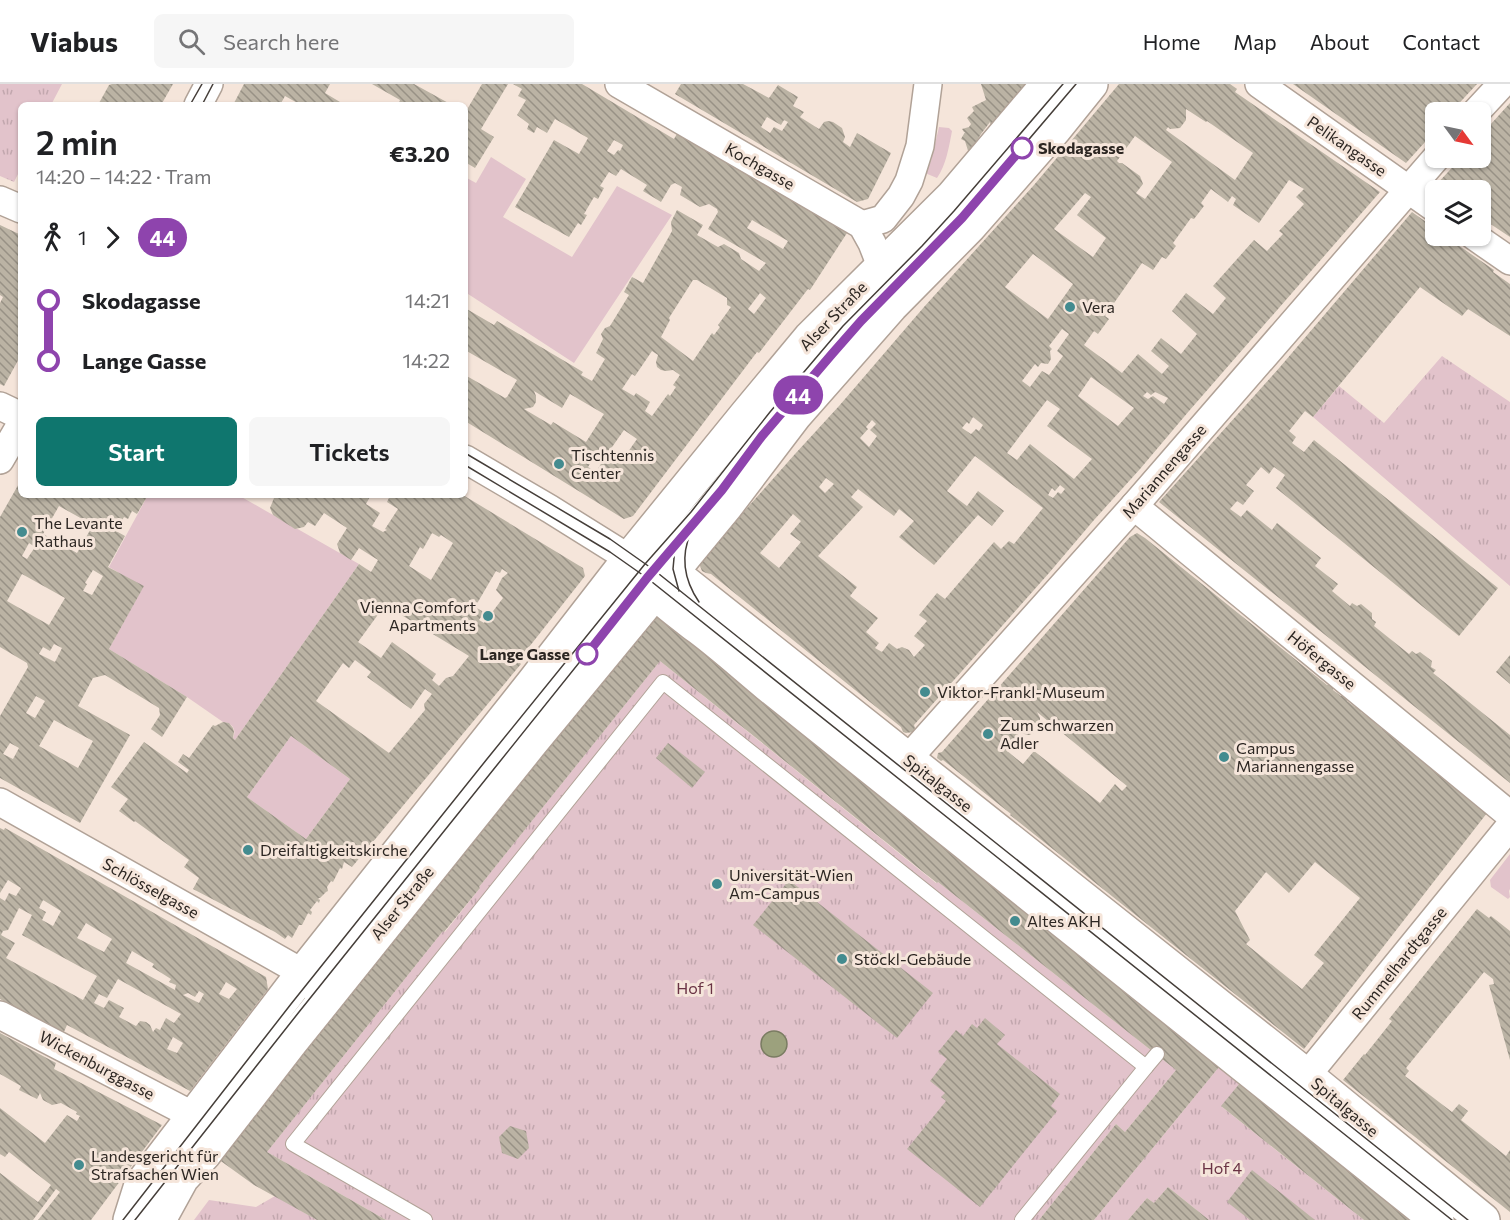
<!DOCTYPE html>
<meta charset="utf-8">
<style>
body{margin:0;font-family:Commissioner,sans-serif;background:#f6f6f6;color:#202124;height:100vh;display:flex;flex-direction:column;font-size:22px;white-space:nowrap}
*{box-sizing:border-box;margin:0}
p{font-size:20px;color:#757577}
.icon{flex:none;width:33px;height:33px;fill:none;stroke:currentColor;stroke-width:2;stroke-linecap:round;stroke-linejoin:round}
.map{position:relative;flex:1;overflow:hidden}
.side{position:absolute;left:18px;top:18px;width:450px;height:396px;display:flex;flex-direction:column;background:#fff;border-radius:9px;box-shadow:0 2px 4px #0004}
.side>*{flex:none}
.badge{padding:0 12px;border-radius:20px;font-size:21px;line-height:39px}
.needle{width:39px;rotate:123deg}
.buttons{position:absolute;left:1425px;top:18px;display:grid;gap:12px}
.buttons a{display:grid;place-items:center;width:66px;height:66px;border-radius:9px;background:#fff;box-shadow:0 2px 4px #0004;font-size:30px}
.map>.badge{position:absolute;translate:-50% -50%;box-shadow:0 0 0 3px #fff}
.legs{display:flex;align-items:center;gap:9px;height:66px;padding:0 18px;font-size:20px}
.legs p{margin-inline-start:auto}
.head{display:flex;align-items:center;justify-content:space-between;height:102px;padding:0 18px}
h1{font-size:33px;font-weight:600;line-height:45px}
.action{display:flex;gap:12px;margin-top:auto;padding:12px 18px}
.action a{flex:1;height:69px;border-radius:9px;background:#0f766e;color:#fff;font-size:24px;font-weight:600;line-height:69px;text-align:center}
.action a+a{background:#f6f6f6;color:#202124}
ul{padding:0 18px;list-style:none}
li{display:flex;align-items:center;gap:21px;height:60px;font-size:22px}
li i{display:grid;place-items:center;width:9px;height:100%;margin:0 8px;background:currentColor}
li i::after{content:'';width:15px;height:15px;margin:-8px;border:4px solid;border-radius:50%;background:#fff}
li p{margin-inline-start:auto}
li:first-child i{background:linear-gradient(#0000 50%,currentColor 0)}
li:last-child i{background:linear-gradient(currentColor 50%,#0000 0)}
header{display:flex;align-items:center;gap:36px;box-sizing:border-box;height:84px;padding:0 30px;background:#fff;border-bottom:2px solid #e0e0e0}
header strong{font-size:28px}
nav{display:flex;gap:33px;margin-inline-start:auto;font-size:21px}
.search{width:420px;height:54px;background:#f6f6f6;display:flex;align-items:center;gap:15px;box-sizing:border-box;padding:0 21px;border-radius:9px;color:#757577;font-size:22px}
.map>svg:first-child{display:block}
.grass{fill:#e2c3cb}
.park{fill:url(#park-tufts)}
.water{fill:#9ca17d;stroke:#7a7c62;stroke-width:1.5}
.building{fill:url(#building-back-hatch);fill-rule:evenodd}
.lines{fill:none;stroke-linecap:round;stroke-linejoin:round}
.lane-casing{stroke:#b1a297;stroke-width:16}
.street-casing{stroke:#b1a297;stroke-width:30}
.secondary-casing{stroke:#b1a297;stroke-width:36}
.lane{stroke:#fff;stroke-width:14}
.street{stroke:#fff;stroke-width:27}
.secondary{stroke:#fff;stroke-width:33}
.tram{stroke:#453e39;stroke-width:1.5}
.line-1-casing{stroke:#fff;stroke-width:14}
.line-1{stroke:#8e44ad;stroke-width:9}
.stop-1-dot{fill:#fff;stroke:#8e44ad;stroke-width:3}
.poi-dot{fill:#438b8f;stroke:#f5e5da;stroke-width:2}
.labels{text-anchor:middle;stroke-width:6;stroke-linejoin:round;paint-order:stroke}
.street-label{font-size:16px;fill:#2c2622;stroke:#f5e5da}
.stop-label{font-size:16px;font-weight:bold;fill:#2c2622;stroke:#f5e5da;text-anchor:start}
.poi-label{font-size:16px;fill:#2c2622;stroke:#f5e5da;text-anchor:start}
.park-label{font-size:16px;fill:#6a3344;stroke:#f5e5da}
</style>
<header>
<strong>Viabus</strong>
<div class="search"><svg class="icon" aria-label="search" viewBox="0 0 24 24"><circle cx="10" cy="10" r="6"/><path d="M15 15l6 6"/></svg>Search here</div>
<nav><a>Home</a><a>Map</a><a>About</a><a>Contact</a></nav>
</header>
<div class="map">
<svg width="1510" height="1136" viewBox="0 0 1510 1136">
<defs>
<pattern id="park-tufts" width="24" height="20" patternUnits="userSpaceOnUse" patternTransform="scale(1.5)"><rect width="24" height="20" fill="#e2c3cb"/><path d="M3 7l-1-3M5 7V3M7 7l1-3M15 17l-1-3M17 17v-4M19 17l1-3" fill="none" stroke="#c2a7ae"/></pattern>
<pattern id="building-back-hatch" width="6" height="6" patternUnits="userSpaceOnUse" patternTransform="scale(1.5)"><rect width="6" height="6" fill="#bbb3a4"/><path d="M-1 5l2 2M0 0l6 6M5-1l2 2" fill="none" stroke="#989185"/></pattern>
</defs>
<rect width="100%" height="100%" fill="#f5e5da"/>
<g class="grass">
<path d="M939,43L949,44L952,47C949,63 946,81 937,94L925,89L931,77Z"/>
<path d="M491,73L526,95L503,133L572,173L617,102L672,131L574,279L465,208V93L476,99Z"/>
<path d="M148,411H238L359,480L235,656L233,654C237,645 232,639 223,638L187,613L109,565L143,503L109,483Z"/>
<path d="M291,652L350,695L306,755L247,713Z"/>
<path d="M1510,770V805L1509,807L1510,813L1508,815L1491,803L1490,796Z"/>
</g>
<g class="park">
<path d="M0,0H62L51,21H21V84L14,98L0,92Z"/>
<path d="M1442,272L1510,318V502L1313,333L1339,302L1384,339Z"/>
<path d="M660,577L936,799L938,798L1176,986L1125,1048L1116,1040L1039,1136H386L267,1068L443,847L445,848L480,804L479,803Z"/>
<path d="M1219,983L1240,999L1222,1023L1364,1136H1209L1168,1103L1154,1119L1147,1114L1128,1136H1094Z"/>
<path d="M275,1112L317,1136H194L209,1116L256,1123Z"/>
</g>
<circle class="water" cx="774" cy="960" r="13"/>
<g class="building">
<path d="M112,0H173L161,21H98L109,1Z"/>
<path d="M244,0H330L325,9L345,21H301L285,12L280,21H233Z"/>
<path d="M372,0H414L452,21H398L400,16Z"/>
<path d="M482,0H508L481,45L494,53L475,84L465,78V29Z"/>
<path d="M513,0H582L674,55L678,48L847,149L810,206L808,205L759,269L757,268L633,432L624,435L465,337V291L505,314L507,313L517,296L465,266V224L494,241L497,237L583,288L581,291L592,297L605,275L596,269L603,255L601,250L605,244L610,242L629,211L624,208L632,193L643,199L672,147L671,138L677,126L703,141L697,151L718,163L724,160L739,169L741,175L759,187L766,179L708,145L718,128L717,125L709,120L700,123L680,111L682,103L675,99L671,101L661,118L643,107L647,101L621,85L616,92L609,88L600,102L604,104L598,115L594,113L584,130L587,131L581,141L578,139L569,153L515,123L554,56L579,70L588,54L555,35L547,49L537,43L534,49L527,45L529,40L517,31L526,16L518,12L522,5ZM614,56L623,61L620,67L618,66L614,71L607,67ZM752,136L788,157L783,165L747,144ZM693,196H697L727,214V221L731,223L718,241L720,243L714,251L712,249L693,277L661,253L670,236L669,234ZM760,209L766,214L754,230L748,225ZM652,267L658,271L656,278L657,283L661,286L666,287L673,286L680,291L673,301L676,303L670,312L668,310L652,332L645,327L650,318L636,309L634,312L622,305L632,290L635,292ZM534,307L562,324L570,310L604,330L586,358L553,338L551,341L524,325L533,323L536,318V312ZM624,346L637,355L623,375L610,366ZM594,373L602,378L596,388L588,383Z"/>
<path d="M681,0H743L769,14L778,1L798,13L793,22L804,28L800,33L819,45L824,38L828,37L833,38L842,44L845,53L843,58L850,63L857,49L891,69L868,115L857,118L675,10ZM767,33L781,41L784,36L788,38L782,47L774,43L770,49L761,43Z"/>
<path d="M981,0H1034L1007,21L1012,28L991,44L990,38L981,50L969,70L965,57L961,55L965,48H964L962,45L969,43L971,40L967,34L974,27L972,23L986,16Z"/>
<path d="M1119,0H1230L1237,5L1235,8L1380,108L1189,327L1140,385L1094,436L1049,489L914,641L915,644L913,648L906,649L903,648L901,643L711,490L706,489L702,487L700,482V477L795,370L839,322L924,223L1034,101ZM1186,25L1206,38L1207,37L1253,69L1235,96L1166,46L1168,43L1170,45L1180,44L1186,36ZM1135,52L1172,78L1145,115L1136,109L1143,100L1140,92L1122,79H1119L1117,77ZM1289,96L1304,105L1296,113L1304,120L1279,147L1283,150L1267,167L1254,156L1213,202L1226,214L1213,230L1186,209L1172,227L1197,250L1181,270L1161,254L1151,267L1169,282L1162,290L1138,270L1122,289L1084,261L1094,247L1098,250L1109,235L1105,232L1142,179L1153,186L1162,173L1166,175L1176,162L1173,159L1191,134L1194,135L1204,122L1201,119L1211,105L1228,118L1232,112L1236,115L1233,121L1259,139ZM1085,109L1091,113L1077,131L1106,154L1093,173L1054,145ZM1033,170L1073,200L1048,235L1005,203ZM1062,245L1069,250L1057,267L1063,272L1049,291L1042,287L1030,303L1022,297L1035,280L1038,283L1041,279L1048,280L1051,275L1050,267L1052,265L1049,262ZM1091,293L1134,324L1118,342L1078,312ZM1147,308L1151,311L1155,308L1168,314L1164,320L1153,312L1148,315L1143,312ZM1047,316L1060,325L1047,342L1092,375L1074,395L1030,360L1017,376L1007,369ZM973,333L983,341L979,347L976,345L971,350L962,344L967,338L969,340ZM872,336L876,340L870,346L877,352L869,363L860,354L868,345L866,343ZM975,372L1043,424L1014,460L1009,457L1001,465L994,458L945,515L937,509L919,531L927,537L914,552L925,561L914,573L909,566L902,563L897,565L889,559L882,568L875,564L879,559L866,548L878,534L850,512L857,503L818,472L863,423L851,413L858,405L894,432L899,425L914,437L899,453L934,481L978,431L992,442L1004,427L978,407L967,422L947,407ZM826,394L834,400L825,409L819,403ZM1060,401L1065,405L1061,410L1058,408L1053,414L1048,411L1052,404L1055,407ZM793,430L801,437L790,450L801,458L779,484L760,469Z"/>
<path d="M1293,0H1477L1451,28H1436V46L1406,79Z"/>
<path d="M1510,19V153L1480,133V106H1443L1435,102L1461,74H1480V52Z"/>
<path d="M1412,128L1436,145V152H1445L1494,186L1493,188L1510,200V252L1468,225L1462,232L1420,203L1313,333L1305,327L1289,347L1296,353L1292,359L1304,368L1314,356L1498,504L1459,552L1276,404L1285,391L1274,383L1269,390L1261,383L1246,401L1254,407L1243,421L1237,417L1230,425L1241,433L1247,426L1272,446L1277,439L1321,474L1315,482L1338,500L1332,507L1350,522L1352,519L1357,522L1361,520L1372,529V535L1376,538L1374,542L1409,570L1412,567L1416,570L1420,568L1432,577L1431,583L1436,586L1433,589L1510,651V699L1159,418L1280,283Z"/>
<path d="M0,141L21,151V271L4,302L0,300V219L3,213L0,211Z"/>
<path d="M21,396V411H148L137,430L132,427L128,435L124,433L116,447L125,452L108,483L144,502L109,565L187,613L162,653L151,645L160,631L159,624L105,591L93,594L78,622L130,651L80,739L0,694V632L28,583L27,579L0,563V433ZM59,422L93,441L77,469L43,450ZM29,459L35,463L27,475L22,472ZM93,486L103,492L92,511L83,507L87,500L85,499ZM22,490L65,514L49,541L7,517ZM54,560L62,564L55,578L39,570L43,563L50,567ZM36,612L45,617L35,634L26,629ZM54,636L93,657L78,684L39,662ZM10,659L19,664L13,675L3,670Z"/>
<path d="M269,411H371L366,420L380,429L372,442L383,448L387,446L385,445L398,425L387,418L389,414L385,411H463L583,484L585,492L518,577L521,580L352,783L344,778L342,785L340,784L333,798L331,797L327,803L328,807L326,808L320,814H319L318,815L320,816L319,819L317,817L310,826L312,828L311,831L308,829L302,841H299L292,854L288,851L285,855L275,848L193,805L199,794L184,783L189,776L135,737L134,738L119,727L128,715L111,703L144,658L187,689L189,686L178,678L183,670L189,674L213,641L215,642L223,638L229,639L233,644L234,648L233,654L235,656L359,480L371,488L378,476L359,464L351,476L340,469L337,460L347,444L324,429L315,442L308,438L304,443L295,445L273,431L270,424L274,414ZM432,449L439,453L441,451L453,459L431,496L409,482L420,463L423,465ZM502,485L508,489L502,494L496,506L503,514L484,539L479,536L483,530L482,527L475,523L496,487L500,489ZM385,521L469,572L453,592L446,594L439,602L432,596L436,590L392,558L381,574L358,558ZM355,576L371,588L367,593L411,625L425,605L432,610L424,620L425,626L389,669L316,617L343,579L349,584ZM291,652L350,695L306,755L247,713Z"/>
<path d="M1137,449L1145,454L1327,601L1333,600V606L1341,612L1346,611L1347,617L1355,623H1360L1361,628L1369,634H1374L1375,639L1382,645L1388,644L1389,650L1487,729L1304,965L1010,731L1011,730L943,676L941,677L937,674L938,669L942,668L1130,453ZM1037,628L1127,702L1122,707L1115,700L1100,719L1034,667L1023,680L1006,666L1019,649L1029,651L1034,649L1037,645L1040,640V634ZM1315,778L1360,814L1314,871L1324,879L1302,905L1246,860L1250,856L1235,827L1266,788L1289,809Z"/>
<path d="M655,527L1417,1136H1364L1221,1022L1240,999L1219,983L1094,1136H1039L1116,1040L1125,1048L1176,986L938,798L937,799L660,577L479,803L480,804L444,848L443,847L267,1068L386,1136H317L254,1101L218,1075Z"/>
<path d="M1510,571V600L1496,588Z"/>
<path d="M668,659L705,688L692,704L656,674Z"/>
<path d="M0,744L4,746L5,744L266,893L268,905L190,1007L67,941L63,950L0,915V814L5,817L9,809L16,812L21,804L8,796L0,809ZM43,816L61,827L53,842L42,836L46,828L39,824ZM19,824L32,831L22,851L97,892L83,916L6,874L15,859L1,851L3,847L8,846ZM86,839L112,855L104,868L77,854ZM132,867L154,880L152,883L171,895L169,898L176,901L175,906L126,879ZM118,895L181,930L174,939L166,934L160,946L156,944L153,948L150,941L146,938L140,937L136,942L119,933L124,924L109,916L104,924L94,919L99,910L107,914ZM226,898L237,905L229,915L219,910ZM199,907L204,910L199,919L183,911L188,909L195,913ZM173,953L183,959L177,969L167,965Z"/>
<path d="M789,796L933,909L897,954L753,841Z"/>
<path d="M1477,825L1489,834L1491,832L1510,847V976L1489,901L1494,900L1493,895L1484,888L1406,984L1409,987L1405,992L1452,1028L1459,1020L1468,1027L1461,1036L1506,1072L1510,1066V1128L1343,996L1364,970L1365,971L1392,937L1389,935Z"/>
<path d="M985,934L1005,951L997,960L1060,1010L1051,1022L1057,1027L980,1123L907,1065L946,1017L941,1013L945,1009L930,997L947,975L938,968L956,946L963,952L972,940L977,944Z"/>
<path d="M0,949L56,979L54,985L162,1041L91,1136H38L60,1108L56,1105L33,1136H0V1089L38,1118L51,1101L9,1068L5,1073L0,1070V1024L45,1059L67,1031L77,1037L80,1032L76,1030L77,1028L61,1019L52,1021L43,1016L40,1009L37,1015L19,1006L21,1002L0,990Z"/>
<path d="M510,1042L526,1047L529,1064L518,1075L502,1069L499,1053Z"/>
<path d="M1252,1086L1315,1136H1250L1227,1118Z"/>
<path d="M1168,1103L1209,1136H1128L1147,1114L1154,1119Z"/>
</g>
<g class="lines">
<g class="lane-casing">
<g id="lane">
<path d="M994,89L1069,0"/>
<path d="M934,156L965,122"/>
<path d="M309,908L643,491L708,416L780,323L840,253L872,219"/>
<path d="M1146,983L1157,970"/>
<path d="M425,1136L293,1060L663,598L1146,983L1022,1136"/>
</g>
</g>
<g class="street-casing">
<g id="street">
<path d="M619,0L862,141L872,159L881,182"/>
<path d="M1259,0L1436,125"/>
<path d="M198,21L209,0"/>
<path d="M1476,28L1502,0"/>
<path d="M0,116L21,125"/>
<path d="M862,141L883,135L901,112L909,97L920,62L928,0"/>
<path d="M1474,152L1510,177"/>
<path d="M0,322L21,332"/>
<path d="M465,375L550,425L630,475"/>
<path d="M0,376L21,340"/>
<path d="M1134,422L1510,731"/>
<path d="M895,689L1134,422L1436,74"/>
<path d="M0,718L303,889"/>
<path d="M0,931L194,1032"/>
<path d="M1295,1006L1510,742"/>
</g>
</g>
<g class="secondary-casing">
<g id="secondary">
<path d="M652,479L671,487L678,493L1307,992L1483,1136"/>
<path d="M640,492C657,513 678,528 699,544C723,562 745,582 768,601L1437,1136"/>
<path d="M130,1136L141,1101L303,889L533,599L633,470L746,331L810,254L953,112L1048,0"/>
<path d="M159,1136L182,1094L205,1069L291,958L530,660L726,422L795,331L891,222L970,142L1054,46L1091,0"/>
</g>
</g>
<use href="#lane" class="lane"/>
<use href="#street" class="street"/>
<use href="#secondary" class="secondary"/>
<g class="tram">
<path d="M190,21L202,0"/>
<path d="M202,21L213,0"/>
<path d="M465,369L610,455L654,486L1468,1136"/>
<path d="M465,381L610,468L647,494L1452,1136"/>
<path d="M691,448C680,473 684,496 699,518"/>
<path d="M675,463L673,485L679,507"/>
<path d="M123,1136L291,920L487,675L645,480L691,428L770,328L843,242L922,162L954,127L1063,0"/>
<path d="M135,1136L299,928L647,494L722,406L771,341L861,237L962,134L1076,0"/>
</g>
</g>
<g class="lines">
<g class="line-1-casing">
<path id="line-1" d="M587,570L647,494L722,406L762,352L832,270L861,237L962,134L1022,64"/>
</g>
<use href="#line-1" class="line-1"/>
</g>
<g class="stop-1-dot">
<circle cx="1022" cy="64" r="10"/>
<circle cx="587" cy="570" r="10"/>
</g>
<g class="poi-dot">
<circle cx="1070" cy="223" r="6"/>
<circle cx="559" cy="380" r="6"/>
<circle cx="22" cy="448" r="6"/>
<circle cx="488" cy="532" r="6"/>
<circle cx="925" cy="608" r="6"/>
<circle cx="988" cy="650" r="6"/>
<circle cx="1224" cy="673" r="6"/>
<circle cx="248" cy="766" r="6"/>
<circle cx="717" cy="800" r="6"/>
<circle cx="1015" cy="837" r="6"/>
<circle cx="842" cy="875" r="6"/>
<circle cx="79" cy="1081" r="6"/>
</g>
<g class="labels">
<g class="street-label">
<text transform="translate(1347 62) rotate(35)" y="6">Pelikangasse</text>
<text transform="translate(760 82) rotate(30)" y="6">Kochgasse</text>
<text transform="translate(833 232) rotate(-46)" y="6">Alser Straße</text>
<text transform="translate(1164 387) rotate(-49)" y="6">Mariannengasse</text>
<text transform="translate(1322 576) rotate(39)" y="6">Höfergasse</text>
<text transform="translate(938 699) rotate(38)" y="6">Spitalgasse</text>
<text transform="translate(151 804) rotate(29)" y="6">Schlösselgasse</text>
<text transform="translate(402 819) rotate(-51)" y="6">Alser Straße</text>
<text transform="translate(1399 879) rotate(-51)" y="6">Rummelhardtgasse</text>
<text transform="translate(97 981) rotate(28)" y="6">Wickenburggasse</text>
<text transform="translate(1345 1023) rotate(40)" y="6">Spitalgasse</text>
</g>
<g class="stop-label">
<text x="1038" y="70">Skodagasse</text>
<text x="570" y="576" text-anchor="end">Lange Gasse</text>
</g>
<g class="poi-label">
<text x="1082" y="229">Vera</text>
<text x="571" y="377">Tischtennis<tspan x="571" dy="18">Center</tspan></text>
<text x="34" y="445">The Levante<tspan x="34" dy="18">Rathaus</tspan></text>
<text x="476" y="529" text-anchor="end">Vienna Comfort<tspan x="476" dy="18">Apartments</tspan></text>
<text x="937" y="614">Viktor-Frankl-Museum</text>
<text x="1000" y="647">Zum schwarzen<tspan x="1000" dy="18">Adler</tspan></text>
<text x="1236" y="670">Campus<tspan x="1236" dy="18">Mariannengasse</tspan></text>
<text x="260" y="772">Dreifaltigkeitskirche</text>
<text x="729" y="797">Universität-Wien<tspan x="729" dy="18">Am-Campus</tspan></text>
<text x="1027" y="843">Altes AKH</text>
<text x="854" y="881">Stöckl-Gebäude</text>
<text x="91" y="1078">Landesgericht für<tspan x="91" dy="18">Strafsachen Wien</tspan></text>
</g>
<g class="park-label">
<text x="695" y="910">Hof 1</text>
<text x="1222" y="1090">Hof 4</text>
</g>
</g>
</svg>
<div class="buttons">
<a><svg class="needle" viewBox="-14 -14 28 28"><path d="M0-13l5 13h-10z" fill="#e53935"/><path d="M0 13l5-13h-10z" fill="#757577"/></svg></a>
<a><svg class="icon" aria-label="layers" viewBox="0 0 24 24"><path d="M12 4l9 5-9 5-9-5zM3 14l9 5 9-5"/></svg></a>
</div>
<b class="badge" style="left:798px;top:311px;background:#8e44ad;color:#fff">44</b>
<section class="side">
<div class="head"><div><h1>2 min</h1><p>14:20 – 14:22 · Tram</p></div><b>€3.20</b></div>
<div class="legs"><svg class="icon" aria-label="walk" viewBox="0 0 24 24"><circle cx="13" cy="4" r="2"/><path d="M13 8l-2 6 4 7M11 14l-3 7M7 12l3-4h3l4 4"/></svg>1<svg class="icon" aria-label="forward" viewBox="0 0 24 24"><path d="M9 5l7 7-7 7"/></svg><b class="badge" style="background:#8e44ad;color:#fff">44</b></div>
<ul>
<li><i style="color:#8e44ad"></i><b>Skodagasse</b><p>14:21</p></li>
<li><i style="color:#8e44ad"></i><b>Lange Gasse</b><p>14:22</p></li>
</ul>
<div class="action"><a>Start</a><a>Tickets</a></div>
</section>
</div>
